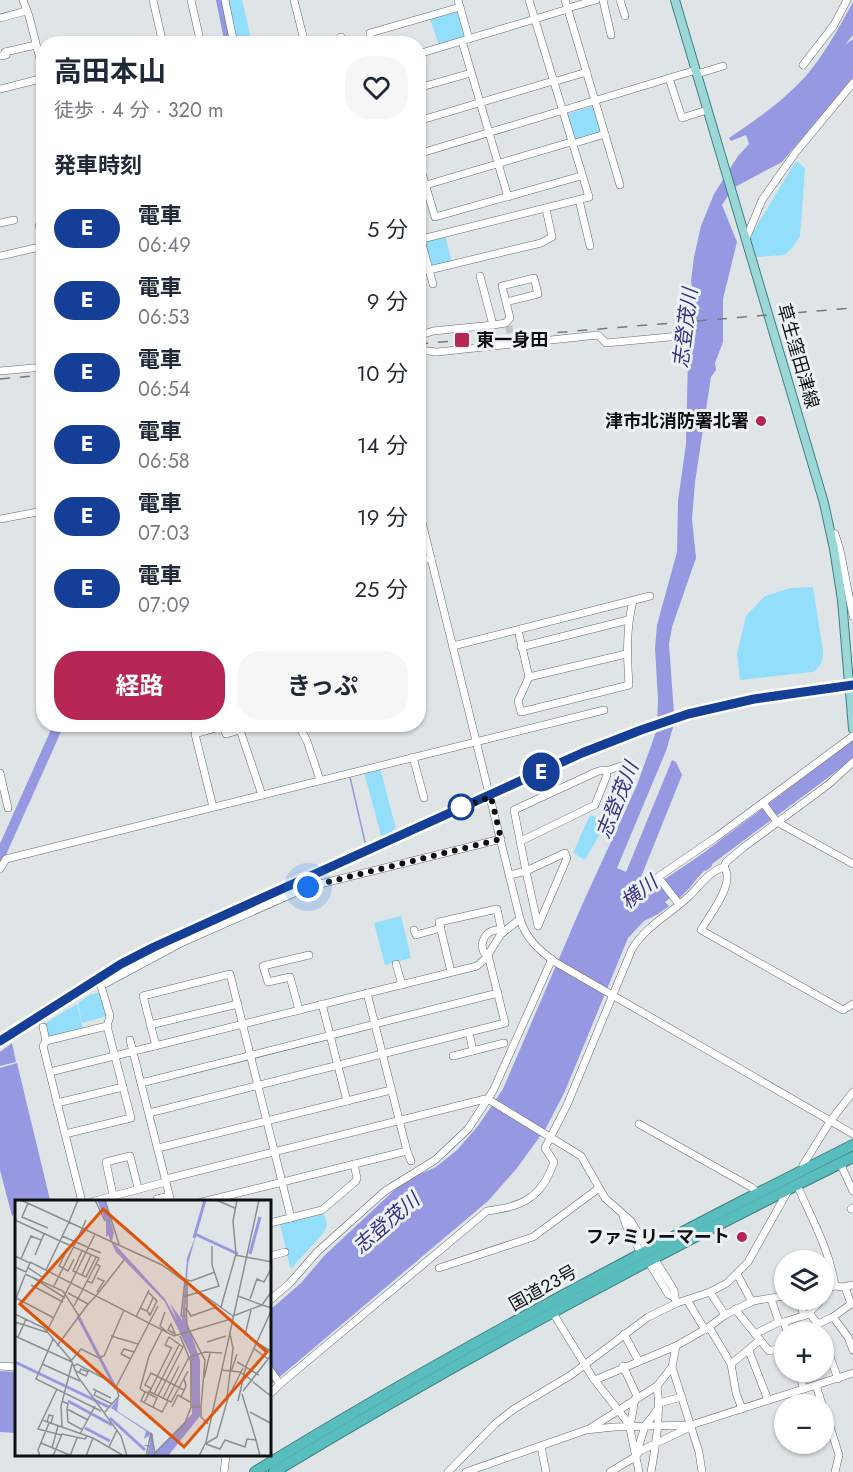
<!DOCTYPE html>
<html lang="ja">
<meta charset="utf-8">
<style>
body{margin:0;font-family:Jost,"Noto Sans JP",sans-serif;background:#f6f6f7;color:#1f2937;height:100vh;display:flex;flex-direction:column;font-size:22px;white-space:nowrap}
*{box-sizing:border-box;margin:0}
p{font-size:20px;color:#747a83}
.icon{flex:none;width:33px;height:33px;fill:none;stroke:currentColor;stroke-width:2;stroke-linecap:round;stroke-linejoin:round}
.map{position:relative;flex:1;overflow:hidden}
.side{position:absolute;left:36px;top:36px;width:390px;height:696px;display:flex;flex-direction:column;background:#fff;border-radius:24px;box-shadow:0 2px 4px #0004}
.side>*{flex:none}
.badge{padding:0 12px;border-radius:20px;font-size:21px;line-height:39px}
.fabs{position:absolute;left:774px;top:1250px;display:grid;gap:12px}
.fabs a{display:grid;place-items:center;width:60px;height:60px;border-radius:50%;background:#fff;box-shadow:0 2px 4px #0004;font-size:30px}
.you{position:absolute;width:30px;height:30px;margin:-15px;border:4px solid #fff;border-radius:50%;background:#1a73e8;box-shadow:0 0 0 9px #1a73e833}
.map>.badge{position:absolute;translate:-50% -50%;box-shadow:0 0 0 3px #fff}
h2{padding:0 18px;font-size:22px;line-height:54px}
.round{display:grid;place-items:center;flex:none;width:63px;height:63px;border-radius:24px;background:#f6f6f7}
.overview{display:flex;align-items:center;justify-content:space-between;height:102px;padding:0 18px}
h1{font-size:28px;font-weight:700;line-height:45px}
.cta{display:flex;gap:12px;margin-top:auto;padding:12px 18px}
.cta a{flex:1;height:69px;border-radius:24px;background:#b62652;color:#fff;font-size:24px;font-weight:700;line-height:69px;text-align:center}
.cta a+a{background:#f6f6f7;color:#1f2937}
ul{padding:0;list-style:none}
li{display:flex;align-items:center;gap:18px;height:72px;padding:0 18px}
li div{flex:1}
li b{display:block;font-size:22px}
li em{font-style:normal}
li .badge{min-width:66px;font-weight:700;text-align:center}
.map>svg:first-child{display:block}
.green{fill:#92defb}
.water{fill:#9698e1}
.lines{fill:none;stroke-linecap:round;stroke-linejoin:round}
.stream{stroke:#9698e1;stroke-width:1.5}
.river{stroke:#9698e1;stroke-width:10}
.minor-tunnel{stroke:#c0c4c7;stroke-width:7;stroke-dasharray:7 3.5;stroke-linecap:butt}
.minor-casing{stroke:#64696b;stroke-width:8}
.major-casing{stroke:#3f8081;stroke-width:10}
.highway-casing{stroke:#3f8081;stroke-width:12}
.minor{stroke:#fff;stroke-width:7}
.major{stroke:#9cd7d7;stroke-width:8}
.highway{stroke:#5abdbd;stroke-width:10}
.rail{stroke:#75797b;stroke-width:1.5;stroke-dasharray:10 10;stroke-linecap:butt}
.major-bridge-casing{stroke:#3f8081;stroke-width:10;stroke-linecap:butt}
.major-bridge{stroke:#9cd7d7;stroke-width:8}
.line-casing{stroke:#fff;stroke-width:14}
.line{stroke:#153f97;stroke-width:9}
.walk{stroke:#0e1011;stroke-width:6;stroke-dasharray:0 10.8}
.poi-dot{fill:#b62652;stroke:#ecf2f4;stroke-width:2}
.stop-dot{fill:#fff;stroke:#153f97;stroke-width:3}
.labels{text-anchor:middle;stroke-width:6;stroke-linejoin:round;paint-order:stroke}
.poi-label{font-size:18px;font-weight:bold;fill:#0e1011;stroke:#ecf2f4;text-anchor:end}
.street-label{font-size:18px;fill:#0e1011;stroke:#ecf2f4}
.water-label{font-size:20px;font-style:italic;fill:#382f83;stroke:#ecf2f4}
.inset-river{fill:none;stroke:#9698e1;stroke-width:3}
.inset-road{fill:none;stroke:#8b8f91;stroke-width:1.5}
.view{fill:#dd550c;fill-opacity:0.15;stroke:#dd550c;stroke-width:3}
.inset-edge{fill:none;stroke:#0e1011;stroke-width:3}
</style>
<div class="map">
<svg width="853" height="1472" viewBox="0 0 853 1472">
<rect width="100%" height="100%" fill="#dfe4e7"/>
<g class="green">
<path d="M227,0H242L252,43H236Z"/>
<path d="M459,11L466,35L465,37L439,45L430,19Z"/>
<path d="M593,106L601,133L576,141L573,139L567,114Z"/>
<path d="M796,161L805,168L800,236L793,247L784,255L756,257L750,237Z"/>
<path d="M445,236L452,262L435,266L430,264L425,244L428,240Z"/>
<path d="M813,587L823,651C823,660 821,668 812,672L740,680L737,654L746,616L765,596L791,588Z"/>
<path d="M380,768L396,829L392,830L393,834L382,839L364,772Z"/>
<path d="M590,815L607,821L585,860L573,853Z"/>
<path d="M401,916L411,958L385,965L374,923Z"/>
<path d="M100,993L107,1016L82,1023L78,1003L91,994Z"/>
<path d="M77,1004L83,1029L47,1038L44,1024Z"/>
<path d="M324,1214L327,1225L324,1232L292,1268L290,1267L280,1224Z"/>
</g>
<g class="water">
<path d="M853,2V35L845,45L853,39V78L782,162L733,188L722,205L737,242L723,299V342L715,363L716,370L711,377L695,482L692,519L696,558L672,627L669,644L674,714L676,717L666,751L617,868L626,872L672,760L676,762L682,775L635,892L637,898L702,854L853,740V759L712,864V866L706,871L705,870C695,879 689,891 678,899L675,894L665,902L669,906L658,914L644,921L628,938L565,1091L546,1128L517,1168L488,1201L270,1385V1310L301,1283L324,1256L404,1181L436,1167L457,1150L478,1126L503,1089L582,905L637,785L657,729L658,699L655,648L657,625L677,552L678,501L686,444L688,356L694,338V300L691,281L694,257L701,226L714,194L738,156L749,144L746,135L731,141L729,138C756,120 783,101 805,77C824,55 839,28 853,2Z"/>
<path d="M12,1043L16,1062L0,1066V1052Z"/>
<path d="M17,1063L50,1200L46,1202H16V1214L12,1216L0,1170V1068Z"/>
<path d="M0,1371L16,1372V1433L0,1432Z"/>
</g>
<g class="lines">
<path class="stream" d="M350,777L365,842"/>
<g class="river">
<path d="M221,0L230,44"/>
<path d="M0,856L59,724"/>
</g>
<path class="minor-tunnel" d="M509,326L511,344"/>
<g class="minor-casing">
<g id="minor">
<path d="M23,0L29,16L44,75"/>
<path d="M153,0L163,44"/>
<path d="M191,0L201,44"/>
<path d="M225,0L234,44"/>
<path d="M294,0L305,44"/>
<path d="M458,0L469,39"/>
<path d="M565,0L620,185"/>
<path d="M603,0L611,35"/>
<path d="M620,0L625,16"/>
<path d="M568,8L596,0"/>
<path d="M0,18L26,11"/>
<path d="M535,19L568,9"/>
<path d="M341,37L342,44"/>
<path d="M462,41L508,197"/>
<path d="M373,44L370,33L460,7"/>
<path d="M418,54L535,19"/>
<path d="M0,56L6,55L5,52L36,45"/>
<path d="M803,65L834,25L847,0"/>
<path d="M697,74L723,66"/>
<path d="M669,78L682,118L707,110"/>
<path d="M553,82L587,72"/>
<path d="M418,88L471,73"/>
<path d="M0,89L44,78"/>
<path d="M418,121L553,81"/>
<path d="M572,144L605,134"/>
<path d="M418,154L696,70"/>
<path d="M418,160L435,217L581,176"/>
<path d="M426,185L571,142"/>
<path d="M579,200L590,246"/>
<path d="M0,223L14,220"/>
<path d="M39,226L44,225"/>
<path d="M746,239L762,200L769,190L796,152L853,83"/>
<path d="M418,240L589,197L529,0"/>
<path d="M421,240L429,270L541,243L552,237L546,209"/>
<path d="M0,256L44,246"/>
<path d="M429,270L433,284"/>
<path d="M493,325L506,323L510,318L502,286L534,278L538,294L506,302"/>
<path d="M418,336L433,331L493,325L480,276"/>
<path d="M418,350L437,352L598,335L606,343L690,335"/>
<path d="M0,371L44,367"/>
<path d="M418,506L520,919C526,939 539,950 555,962L853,1134"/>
<path d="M0,519L43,511L44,512"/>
<path d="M831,533L835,534L840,550L853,616"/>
<path d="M418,561L431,558"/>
<path d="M518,630L529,677L626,654"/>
<path d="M453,646L650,596"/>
<path d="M521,647L628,620"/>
<path d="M529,677L518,701L521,712L629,685C627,656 626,629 633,601"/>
<path d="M298,724L307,741L320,780"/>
<path d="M240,730L253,724"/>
<path d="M413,757L424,798"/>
<path d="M606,771L630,763"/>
<path d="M0,773L8,808"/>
<path d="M763,803L777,822L853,864"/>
<path d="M213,807L195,734L223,726L226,734L240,730L262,795"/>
<path d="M565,853L567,858L538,926L526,871Z"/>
<path d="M724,867L726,862L744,847L829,784L853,762"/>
<path d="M0,869L6,859L604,710"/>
<path d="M510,875L526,871L514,810L596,772L602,770L606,771L607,775L595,805L521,841"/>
<path d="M679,904L658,877L715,838L853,736"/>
<path d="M414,930L416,935L441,928"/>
<path d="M396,964L402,985"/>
<path d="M451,972L439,922L497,909L502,933"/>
<path d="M101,986L183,942L308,887L501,839"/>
<path d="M367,993L407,1151L411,1161"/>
<path d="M322,1004L347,1101"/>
<path d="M299,1010L290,977L268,982L263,966L309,955"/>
<path d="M150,1025L238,1004"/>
<path d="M43,1027L46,1041"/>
<path d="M469,1032L473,1051"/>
<path d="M130,1040L171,1202"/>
<path d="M156,1046L143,996L230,974L291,1218"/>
<path d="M453,1056L504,1043"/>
<path d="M50,1072L477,966L486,958L501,934L520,919"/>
<path d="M141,1083L498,993"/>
<path d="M57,1103L123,1087"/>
<path d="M149,1113L505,1023L488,955L484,953L482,946C483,937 488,930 498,930L502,933"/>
<path d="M639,1124L751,1187L758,1193"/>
<path d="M65,1134L131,1118L107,1026L110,1016L101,986"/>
<path d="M158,1148L391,1090"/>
<path d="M840,1163L853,1191"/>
<path d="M803,1165L831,1120L853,1092"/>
<path d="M166,1179L485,1099L491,1101L581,1156L605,1198L631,1221L648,1250"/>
<path d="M797,1185C811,1217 830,1251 835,1286L843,1287L853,1285"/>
<path d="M113,1195L106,1162L130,1156L138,1188"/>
<path d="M157,1199L169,1196"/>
<path d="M82,1202L43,1046L46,1041L107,1026"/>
<path d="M91,1202L166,1182"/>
<path d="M202,1202L407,1151"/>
<path d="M851,1209L853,1208"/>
<path d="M623,1216L626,1225L641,1253"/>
<path d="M270,1223L322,1210L356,1181L357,1178L354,1164"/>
<path d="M270,1256L285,1252"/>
<path d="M654,1258L674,1290L675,1298"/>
<path d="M648,1261L668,1294L675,1298"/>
<path d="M439,1268L533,1237L599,1188"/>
<path d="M737,1274L752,1302"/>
<path d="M845,1287L851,1304H853"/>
<path d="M824,1288L835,1286"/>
<path d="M771,1299L779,1322H784"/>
<path d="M799,1299L804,1316"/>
<path d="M817,1299L818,1304L809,1313L818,1324L833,1317L851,1304"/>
<path d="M270,1300L290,1283L317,1252L385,1191L435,1160L468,1129L493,1091L552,959"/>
<path d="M687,1300L705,1330"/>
<path d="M735,1309L769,1351L784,1347"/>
<path d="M553,1313L593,1378L629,1424L639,1472"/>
<path d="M725,1315L753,1301L784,1296"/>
<path d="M833,1317L848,1337L853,1350"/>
<path d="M709,1327L731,1364L736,1393L742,1409"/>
<path d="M787,1332L784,1322L809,1314"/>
<path d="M624,1334L638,1360"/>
<path d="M755,1334L779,1322"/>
<path d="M824,1340L838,1379"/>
<path d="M749,1351L768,1400"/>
<path d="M731,1364L760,1340"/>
<path d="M0,1366L16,1367"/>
<path d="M623,1366L638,1398"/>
<path d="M672,1367L699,1452L702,1472"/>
<path d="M270,1370L280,1384L270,1394"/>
<path d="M798,1371L804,1389"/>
<path d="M595,1380L676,1346L709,1327L725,1315L710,1292"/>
<path d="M280,1384L487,1211C523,1207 542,1197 554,1162L545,1148L567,1105L632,949C646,926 669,915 688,897C699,887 709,871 724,867C736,883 710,914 701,930L843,1010L853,1004"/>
<path d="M816,1385L822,1404"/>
<path d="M659,1403L682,1397"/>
<path d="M824,1408L839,1455L835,1472"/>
<path d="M630,1427L635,1399"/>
<path d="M589,1429L657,1386L672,1367L676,1346"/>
<path d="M541,1446L546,1472"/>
<path d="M636,1455L645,1426L658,1409"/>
<path d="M224,1472L226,1456"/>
<path d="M448,1472L495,1424L514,1409L571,1375L648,1317L677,1303L710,1292L727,1283L748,1262L789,1189"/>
<path d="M466,1472L586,1430L614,1427L691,1425L853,1373"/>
<path d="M610,1472L635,1457L640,1451L690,1427"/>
<path d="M651,1472C656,1444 661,1414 657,1386"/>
</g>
</g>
<g class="major-casing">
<g id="major">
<path d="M675,0L824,503L834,549L842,600L849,683"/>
<path d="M850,692L853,729"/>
</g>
</g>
<g class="highway-casing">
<g id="highway">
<path d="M255,1472C449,1353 650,1247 853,1145"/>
<path d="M274,1472C462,1358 656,1254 853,1157"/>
</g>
</g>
<use href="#minor" class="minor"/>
<use href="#major" class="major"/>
<use href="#highway" class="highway"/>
<g class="rail">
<path d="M418,344L853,308"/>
<path d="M0,379L44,375"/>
<path d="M0,1045L99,981L155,949L585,756C671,720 760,697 853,688"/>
</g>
<g class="major-bridge-casing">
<path id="major-bridge" d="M849,683L850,692"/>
</g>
<use href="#major-bridge" class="major-bridge"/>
</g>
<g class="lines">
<g class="line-casing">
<path id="line" d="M0,1041L121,964L154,947L582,753L641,730L688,714L754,699L853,685"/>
</g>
<use href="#line" class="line"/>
<path class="walk" d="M308,887L501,839L491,797L461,807"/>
</g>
<g class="poi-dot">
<rect x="454" y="332" width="16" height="16" rx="3"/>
<circle cx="761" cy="421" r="6"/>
<circle cx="742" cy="1237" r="6"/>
</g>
<circle class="stop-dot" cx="461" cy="807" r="12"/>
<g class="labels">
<g class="poi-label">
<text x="476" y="346" text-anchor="start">東一身田</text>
<text x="749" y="427">津市北消防署北署</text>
<text x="730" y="1243">ファミリーマート</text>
</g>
<g class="street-label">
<text transform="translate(798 356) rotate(74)" y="6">草生窪田津線</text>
<text transform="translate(543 1288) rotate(-29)" y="6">国道23号</text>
</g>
<g class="water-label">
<text transform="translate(685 328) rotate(-83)" y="7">志登茂川</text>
<text transform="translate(617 800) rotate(-68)" y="7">志登茂川</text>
<text transform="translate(639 892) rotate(-38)" y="7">横川</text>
<text transform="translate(386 1223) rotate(-41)" y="7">志登茂川</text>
</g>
</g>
<g transform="translate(15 1200)">
<rect width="256" height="256" fill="#dfe4e7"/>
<path d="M82,0H90L99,33L97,41L150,99L162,120L155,103L167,120L172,58L181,35L173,64L170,116L185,160V216L153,256H132L134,247L127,245H135V235L129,239L131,231L96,208L104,197L102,211L138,234L139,253L177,214L175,154L150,102L101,52L93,35L91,37V22Z" fill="#9698e1"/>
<path class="inset-river" d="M180,34L223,54M179,38L190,0M235,54L245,17M63,116L101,189M0,162L94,207M53,201L97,225M95,218L130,250M70,228L95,241"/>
<path class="inset-road" d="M6,0L147,65L218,116L247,105L257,108M80,0L90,21M90,0L104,44M201,0L220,8M13,3L7,17L33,28M0,20L45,41M54,22L63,0M47,36L86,53M45,41L84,58L68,89M61,42L71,20M67,51L58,71L71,77L81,57M50,54L44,66L53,71L59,59M20,55L29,34M220,55L257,62M0,56L15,63L11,72L0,67M6,59L16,36L26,40M15,62L159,136L216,119M12,67L27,77M31,70L54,22M10,74L48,91L64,116M67,75L76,55M17,77L50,98M169,79L176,81L200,72M170,80L166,116H171M72,81L77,83L85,66L81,64M16,85L48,102M39,86L61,42M82,92L89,81L82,78M53,93L73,104L81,96M81,96L109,60M223,96L247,105L257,91M168,97L204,86L197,65V46M1,98L39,118M235,99L242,79L249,82L257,67M0,101L10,75M59,106L68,89M206,107L221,54L218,21L222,0M125,108L132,111L138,98M172,108V84M132,111L135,115L142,101L133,92M150,112L145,126L152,132M0,114L29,128L56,160L63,177L106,236L112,256M121,117L134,90M0,122L34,133M156,124L160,134L153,130ZM32,131L80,34M230,135L236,110M0,136L57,162M96,136L123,144M165,136L176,162V207H186V217L193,224M3,137L11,119M38,139L21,179L86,211M192,142L211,136M241,142L257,152M42,146L73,104M238,148L253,159M116,159L106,154L109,149L119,152M56,161L66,149L84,158L89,156L109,110M222,162L244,175M27,164L65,181M59,166L62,164L96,182M206,170L225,172L238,181M61,171L71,176L73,172L66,169L64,173M216,172L222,154M189,178L195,153M238,182L257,197M42,189L23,229L46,235M78,189L96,198M125,189L134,156L147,130M125,189L142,198L138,207M137,189L130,185L136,173L169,190M81,191L79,195L97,204M133,191L156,202L173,171M228,191L257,154M130,192L126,201L147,212L153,201M139,194L164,145M227,194L241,240M104,196L101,187L143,106M143,196L168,147L154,137L150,145L157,148M166,197L171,186L169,178M212,197L218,148L215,134M148,198L164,166M152,200L174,157L190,152L207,153M47,201L53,204L52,209L73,220M223,201L231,166L257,109M129,203L157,147M157,207L163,195L175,202M186,207L190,160L172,126L171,108L176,116L199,108L200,104M52,209L53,222L68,230M235,212L257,224M89,213L104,196M27,220L78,238L109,256M32,222L34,215L38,216L36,223M47,227L46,206L57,164M65,234L80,206M26,243L57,256M190,244L202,237L213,198L228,168M191,244L205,249L210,240L230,247L232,239L241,240L245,256M94,247L102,230M37,248L43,226M25,256L23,250L34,223M38,256L47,234L70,239L72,236M55,256L62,238M71,256L78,238M131,256L136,233L140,253L170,223L176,207M184,256L191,242L244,0"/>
<path class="view" d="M88,9L252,152L169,247L5,104Z"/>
<rect width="256" height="256" class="inset-edge"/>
</g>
</svg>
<div class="fabs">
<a><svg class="icon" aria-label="layers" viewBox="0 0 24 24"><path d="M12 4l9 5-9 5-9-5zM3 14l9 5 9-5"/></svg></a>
<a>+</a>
<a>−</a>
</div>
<div class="you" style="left:308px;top:887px"></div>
<b class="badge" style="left:541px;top:772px;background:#153f97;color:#fff">E</b>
<section class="side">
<div class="overview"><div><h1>高田本山</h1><p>徒歩 · 4 分 · 320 m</p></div><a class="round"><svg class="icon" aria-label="heart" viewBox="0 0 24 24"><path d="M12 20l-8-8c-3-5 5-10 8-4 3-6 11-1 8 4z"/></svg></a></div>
<h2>発車時刻</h2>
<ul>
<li><span class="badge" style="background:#153f97;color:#fff">E</span><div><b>電車</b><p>06:49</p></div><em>5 分</em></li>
<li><span class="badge" style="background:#153f97;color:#fff">E</span><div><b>電車</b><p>06:53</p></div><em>9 分</em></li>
<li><span class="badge" style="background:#153f97;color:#fff">E</span><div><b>電車</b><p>06:54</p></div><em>10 分</em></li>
<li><span class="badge" style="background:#153f97;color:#fff">E</span><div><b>電車</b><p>06:58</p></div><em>14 分</em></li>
<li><span class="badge" style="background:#153f97;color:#fff">E</span><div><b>電車</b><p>07:03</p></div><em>19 分</em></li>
<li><span class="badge" style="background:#153f97;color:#fff">E</span><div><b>電車</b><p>07:09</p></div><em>25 分</em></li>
</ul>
<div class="cta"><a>経路</a><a>きっぷ</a></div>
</section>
</div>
